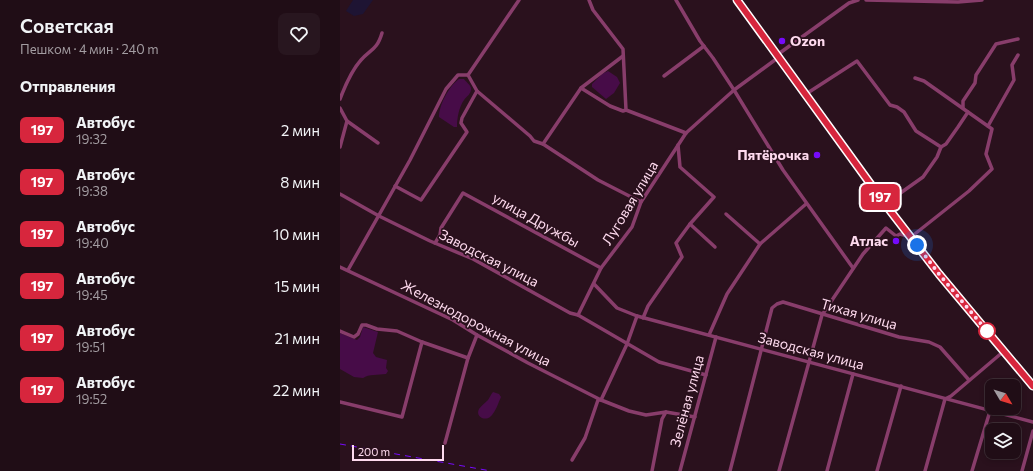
<!DOCTYPE html>
<html lang="ru">
<meta charset="utf-8">
<style>
body{margin:0;font-family:Commissioner,sans-serif;background:#28161f;color:#f1f3f6;height:100vh;display:flex;flex-direction:column;font-size:15px;white-space:nowrap}
*{box-sizing:border-box;margin:0}
p{font-size:13px;color:#a29ca1}
.icon{flex:none;width:22px;height:22px;fill:none;stroke:currentColor;stroke-width:2;stroke-linecap:round;stroke-linejoin:round}
.map{position:relative;flex:1;overflow:hidden}
.sheet{display:flex;flex-direction:column;background:#200d16;width:340px}
.sheet>*{flex:none}
.badge{padding:0 8px;border-radius:6px;font-size:14px;line-height:26px}
.needle{width:26px;rotate:128deg}
.buttons{position:absolute;left:645px;top:379px;display:grid;gap:8px}
.buttons a{display:grid;place-items:center;width:36px;height:36px;border-radius:8px;background:#200d16;box-shadow:0 2px 6px #0003,0 0 0 1px #3d2d35;font-size:20px}
.scale{position:absolute;left:12px;bottom:10px;width:92px;box-sizing:border-box;padding-left:4px;border:2px solid #fedaee;border-top:0;font-size:11px;line-height:14px;white-space:nowrap;color:#fedaee;-webkit-text-stroke:3px #2a111d;paint-order:stroke}
.you{position:absolute;width:20px;height:20px;margin:-10px;border:3px solid #fff;border-radius:50%;background:#1a73e8;box-shadow:0 0 0 6px #1a73e833}
.map>.badge{position:absolute;translate:-50% -50%;box-shadow:0 0 0 2px #fff}
h2{padding:0 20px;font-size:15px;line-height:36px}
.round{display:grid;place-items:center;flex:none;width:42px;height:42px;border-radius:8px;background:#28161f}
.summary{display:flex;align-items:center;justify-content:space-between;height:68px;padding:0 20px}
h1{font-size:19px;font-weight:600;line-height:30px}
ul{padding:0;list-style:none}
li{display:flex;align-items:center;gap:12px;height:52px;padding:0 20px}
li div{flex:1}
li b{display:block;font-size:15px}
li em{font-style:normal}
li .badge{min-width:44px;font-weight:700;text-align:center}
main{display:flex;flex:1;min-height:0}
.map>svg:first-child{display:block}
.green{fill:#1e1433}
.water{fill:#470c48}
.lines{fill:none;stroke-linecap:round;stroke-linejoin:round}
.street{stroke:#883d6b;stroke-width:3.5}
.secondary{stroke:#fd73c9;stroke-width:5}
.rail{stroke:#760afb;stroke-width:1;stroke-dasharray:6 5;stroke-linecap:butt}
.line-casing{stroke:#fff;stroke-width:9}
.line{stroke:#d7263d;stroke-width:6}
.walk{stroke:#fedaee;stroke-width:4;stroke-dasharray:0 7.2}
.poi-dot{fill:#760afb;stroke:#2a111d;stroke-width:1.5}
.stop-dot{fill:#fff;stroke:#d7263d;stroke-width:2}
.labels{text-anchor:middle;stroke-width:3.5;stroke-linejoin:round;paint-order:stroke}
.poi-label{font-size:14px;font-weight:bold;fill:#fedaee;stroke:#2a111d;text-anchor:end}
.street-label{font-size:14px;fill:#fedaee;stroke:#2a111d}
</style>
<main>
<section class="sheet">
<div class="summary"><div><h1>Советская</h1><p>Пешком · 4 мин · 240 m</p></div><a class="round"><svg class="icon" aria-label="heart" viewBox="0 0 24 24"><path d="M12 20l-8-8c-3-5 5-10 8-4 3-6 11-1 8 4z"/></svg></a></div>
<h2>Отправления</h2>
<ul>
<li><span class="badge" style="background:#d7263d;color:#fff">197</span><div><b>Автобус</b><p>19:32</p></div><em>2 мин</em></li>
<li><span class="badge" style="background:#d7263d;color:#fff">197</span><div><b>Автобус</b><p>19:38</p></div><em>8 мин</em></li>
<li><span class="badge" style="background:#d7263d;color:#fff">197</span><div><b>Автобус</b><p>19:40</p></div><em>10 мин</em></li>
<li><span class="badge" style="background:#d7263d;color:#fff">197</span><div><b>Автобус</b><p>19:45</p></div><em>15 мин</em></li>
<li><span class="badge" style="background:#d7263d;color:#fff">197</span><div><b>Автобус</b><p>19:51</p></div><em>21 мин</em></li>
<li><span class="badge" style="background:#d7263d;color:#fff">197</span><div><b>Автобус</b><p>19:52</p></div><em>22 мин</em></li>
</ul>
</section>
<div class="map">
<svg width="693" height="471" viewBox="0 0 693 471">
<rect width="100%" height="100%" fill="#2a111d"/>
<path class="green" d="M13,0H33L23,14L14,16L6,11Z"/>
<g class="water">
<path d="M268,71L277,77L280,83L274,93L266,99L252,87V84L262,74Z"/>
<path d="M119,79H124C126,82 131,85 131,89C131,94 127,96 124,100C119,107 117,118 117,127H114L99,117C99,105 109,86 119,79Z"/>
<path d="M23,327L38,332L33,353L36,357L47,360L46,368L48,371L46,374C38,375 29,374 23,378L14,377L0,369V333L17,340L20,337Z"/>
<path d="M153,392L159,394L161,397C158,403 156,412 150,417C145,421 135,417 139,409C141,406 145,403 148,400C150,397 151,394 153,392Z"/>
</g>
<g class="lines">
<g class="street">
<path d="M249,0L253,10L283,49L286,110L346,133"/>
<path d="M336,0L360,41L373,58L394,90L443,170L513,268"/>
<path d="M526,0L618,2L642,0"/>
<path d="M437,55L509,3L518,0"/>
<path d="M128,75L137,91L190,136L194,141L203,144L258,180L301,202"/>
<path d="M128,75L179,0"/>
<path d="M324,76L364,46"/>
<path d="M241,88L270,106L283,111L286,110"/>
<path d="M466,94L517,61L550,105L557,107L564,112L576,131L601,147"/>
<path d="M0,99C5,86 11,71 21,60C31,49 37,50 42,33"/>
<path d="M0,108L7,121L0,147"/>
<path d="M623,108V101L635,83L636,75L656,44L678,39"/>
<path d="M7,121L38,143"/>
<path d="M648,126L674,80L672,65L678,55"/>
<path d="M203,144L241,88L283,56"/>
<path d="M55,186L81,200L127,132L121,123L122,118L137,91"/>
<path d="M0,194L39,216L90,241L133,259L230,313L238,315L319,362L366,375"/>
<path d="M545,204L583,177L597,157L601,147L606,144L618,127L628,112"/>
<path d="M386,214L420,244"/>
<path d="M350,224L375,247"/>
<path d="M95,243L100,235L101,228L123,193L261,268"/>
<path d="M0,267L113,320L137,335L188,363L261,400L289,411L306,415L326,412L322,419L312,471"/>
<path d="M8,270L70,160L106,89L118,75H128"/>
<path d="M254,284L277,308L297,316L693,422"/>
<path d="M238,315L261,268L292,227L301,202L346,133L394,90L439,57"/>
<path d="M303,318L308,306L342,257L336,243L350,224L374,197L340,167L338,145"/>
<path d="M0,331L14,337L18,334L22,325H26L37,329L57,331L82,342L128,358"/>
<path d="M369,335L387,294L420,244L466,204"/>
<path d="M0,402L62,417L82,342"/>
<path d="M326,412L355,417"/>
<path d="M105,443L128,358L137,335"/>
<path d="M232,460L245,438L258,400H261L287,344L297,316"/>
<path d="M340,471L376,337"/>
<path d="M390,471L432,308L437,304L443,302L559,337L589,342L600,347L629,380"/>
<path d="M439,471L482,315L523,254L546,228L556,236L560,234L571,237L629,191L652,169L646,154L652,129L584,81L575,78"/>
<path d="M487,471L513,374"/>
<path d="M537,471L561,386"/>
<path d="M585,471L605,399L611,396L664,351"/>
<path d="M632,471L650,411"/>
<path d="M682,471L693,431"/>
</g>
<path class="secondary" d="M397,0L545,204L599,274L693,386"/>
<path class="rail" d="M0,444L151,471"/>
</g>
<g class="lines">
<g class="line-casing">
<path id="line" d="M397,0L545,204L599,274L693,386"/>
</g>
<use href="#line" class="line"/>
<path class="walk" d="M577,245L599,274L647,331"/>
</g>
<g class="poi-dot">
<circle cx="442" cy="41" r="4"/>
<circle cx="477" cy="155" r="4"/>
<circle cx="556" cy="241" r="4"/>
</g>
<circle class="stop-dot" cx="647" cy="331" r="8"/>
<g class="labels">
<g class="poi-label">
<text x="450" y="46" text-anchor="start">Ozon</text>
<text x="469" y="160">Пятёрочка</text>
<text x="548" y="246">Атлас</text>
</g>
<g class="street-label">
<text transform="translate(290 203) rotate(-59)" y="5">Луговая улица</text>
<text transform="translate(196 220) rotate(29)" y="5">улица Дружбы</text>
<text transform="translate(149 258) rotate(27)" y="5">Заводская улица</text>
<text transform="translate(519 314) rotate(16)" y="5">Тихая улица</text>
<text transform="translate(136 323) rotate(28)" y="5">Железнодорожная улица</text>
<text transform="translate(471 351) rotate(15)" y="5">Заводская улица</text>
<text transform="translate(347 401) rotate(-75)" y="5">Зелёная улица</text>
</g>
</g>
</svg>
<div class="buttons">
<a><svg class="needle" viewBox="-14 -14 28 28"><path d="M0-13l5 13h-10z" fill="#e53935"/><path d="M0 13l5-13h-10z" fill="#a29ca1"/></svg></a>
<a><svg class="icon" aria-label="layers" viewBox="0 0 24 24"><path d="M12 4l9 5-9 5-9-5zM3 14l9 5 9-5"/></svg></a>
</div>
<div class="scale">200 m</div>
<div class="you" style="left:577px;top:245px"></div>
<b class="badge" style="left:540px;top:197px;background:#d7263d;color:#fff">197</b>
</div>
</main>
